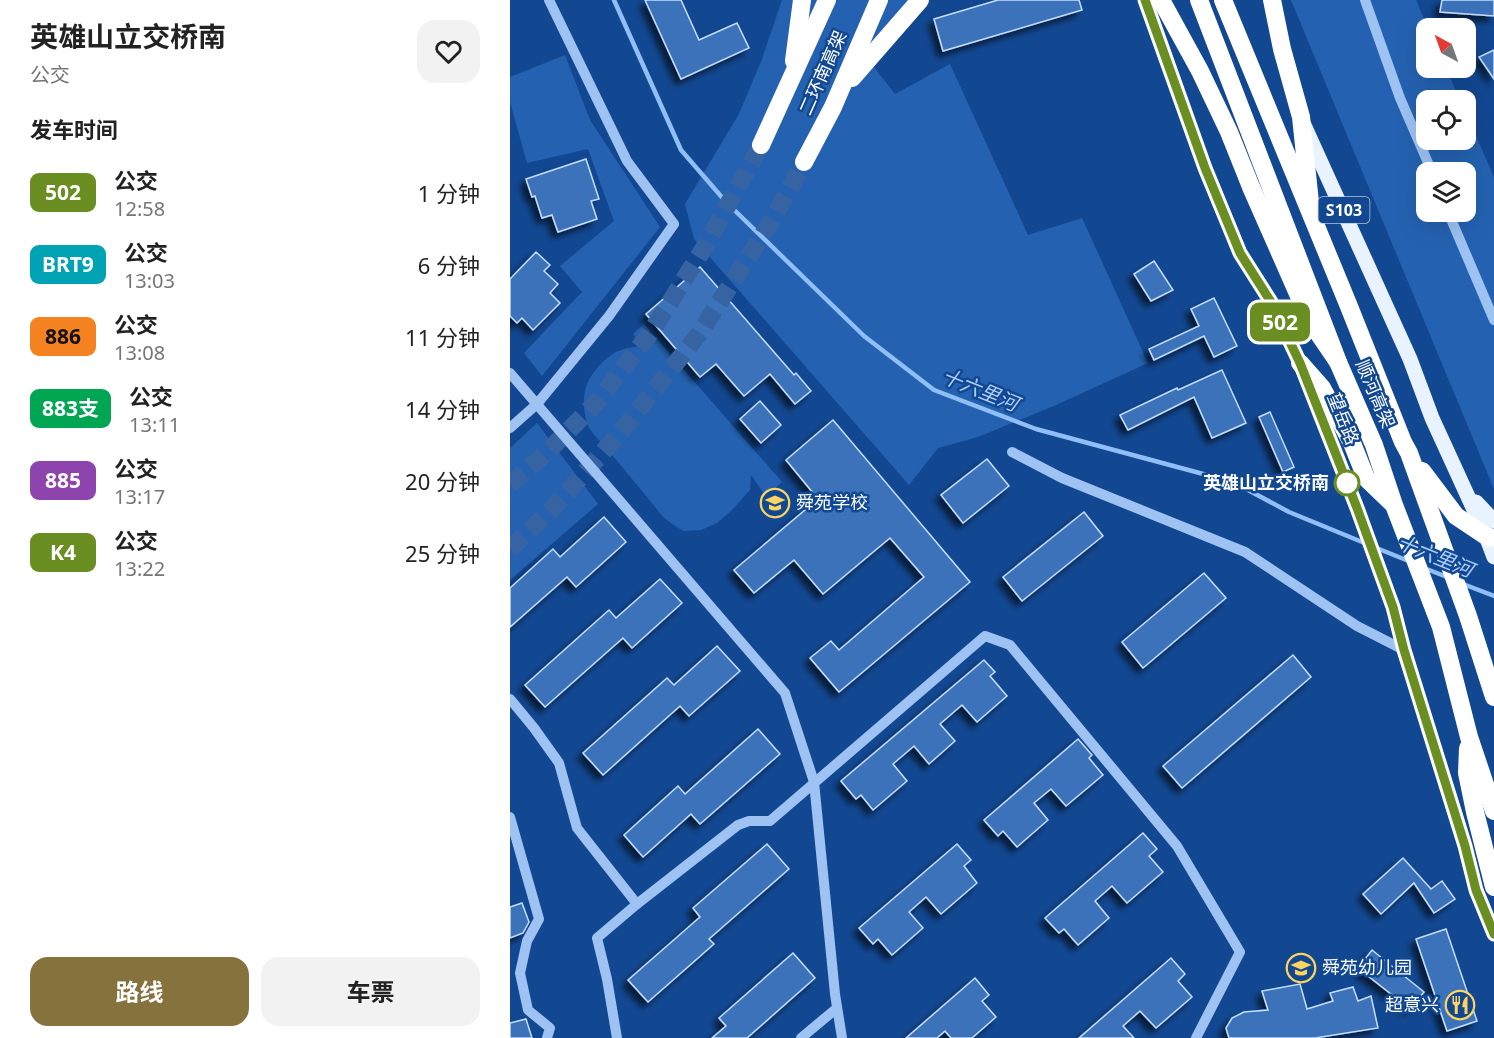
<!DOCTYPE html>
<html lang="zh">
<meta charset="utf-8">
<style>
body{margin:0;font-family:"Noto Sans","Noto Sans SC",sans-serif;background:#f2f2f2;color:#222;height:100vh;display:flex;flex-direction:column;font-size:22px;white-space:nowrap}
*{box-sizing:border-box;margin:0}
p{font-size:20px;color:#767676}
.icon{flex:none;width:33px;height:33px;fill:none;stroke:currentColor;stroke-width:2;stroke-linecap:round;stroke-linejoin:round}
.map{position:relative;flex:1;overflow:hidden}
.panel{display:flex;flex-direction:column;background:#fff;width:510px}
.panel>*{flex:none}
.badge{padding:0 12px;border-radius:9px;font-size:21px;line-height:39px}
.needle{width:39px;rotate:319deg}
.tools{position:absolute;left:906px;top:18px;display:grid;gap:12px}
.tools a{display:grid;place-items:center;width:60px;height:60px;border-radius:12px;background:#fff;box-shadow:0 6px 24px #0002;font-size:30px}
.map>.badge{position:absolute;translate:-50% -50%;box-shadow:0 0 0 3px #fff}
h2{padding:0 30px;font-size:22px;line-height:54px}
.round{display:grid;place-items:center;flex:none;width:63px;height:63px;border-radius:18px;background:#f2f2f2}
.overview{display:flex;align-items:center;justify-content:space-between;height:102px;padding:0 30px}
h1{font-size:28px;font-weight:700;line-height:45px}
.primary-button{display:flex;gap:12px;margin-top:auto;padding:12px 30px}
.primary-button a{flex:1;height:69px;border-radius:18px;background:#85723d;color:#fff;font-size:24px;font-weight:700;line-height:69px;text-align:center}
.primary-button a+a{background:#f2f2f2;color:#222}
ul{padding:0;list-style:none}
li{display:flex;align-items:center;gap:18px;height:72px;padding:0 30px}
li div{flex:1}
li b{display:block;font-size:22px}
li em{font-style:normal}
li .badge{min-width:66px;font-weight:700;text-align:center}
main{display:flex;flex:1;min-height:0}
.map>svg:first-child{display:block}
.green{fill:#2462b1;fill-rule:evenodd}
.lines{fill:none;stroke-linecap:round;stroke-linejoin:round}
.stream{stroke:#90bef6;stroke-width:4.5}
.building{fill:#3a72ba;stroke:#c6defd;stroke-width:1.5;filter:url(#shadow)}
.highway-tunnel{stroke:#3663a2;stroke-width:18;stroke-dasharray:18 9;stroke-linecap:butt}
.minor{stroke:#9ec3f2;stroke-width:10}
.major{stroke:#e9f2ff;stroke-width:15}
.highway{stroke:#fff;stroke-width:18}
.highway-bridge{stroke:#fff;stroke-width:18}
.line-casing{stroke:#fff;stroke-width:14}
.line{stroke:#6b8e23;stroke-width:9}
.stop-dot{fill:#fff;stroke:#6b8e23;stroke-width:3}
.labels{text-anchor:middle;stroke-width:5;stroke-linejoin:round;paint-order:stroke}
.shield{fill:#124892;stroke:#b8c8de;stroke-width:1.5}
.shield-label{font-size:16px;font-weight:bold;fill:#fff}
.street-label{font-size:18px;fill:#fff;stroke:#124892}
.stop-label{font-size:18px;font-weight:bold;fill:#fff;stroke:#124892;text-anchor:end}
.poi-label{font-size:18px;fill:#fff;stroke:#124892;text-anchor:start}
.water-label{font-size:20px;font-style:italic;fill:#aacdf9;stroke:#124892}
</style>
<main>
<section class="panel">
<div class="overview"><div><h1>英雄山立交桥南</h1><p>公交</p></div><a class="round"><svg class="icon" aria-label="heart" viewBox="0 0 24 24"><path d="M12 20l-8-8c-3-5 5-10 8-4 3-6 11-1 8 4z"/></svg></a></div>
<h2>发车时间</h2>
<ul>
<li><span class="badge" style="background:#6b8e23;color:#fff">502</span><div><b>公交</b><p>12:58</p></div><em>1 分钟</em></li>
<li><span class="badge" style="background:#00a3b4;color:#fff">BRT9</span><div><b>公交</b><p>13:03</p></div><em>6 分钟</em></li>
<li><span class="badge" style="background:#f58220;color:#111">886</span><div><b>公交</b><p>13:08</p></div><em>11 分钟</em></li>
<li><span class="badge" style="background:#00a651;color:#fff">883支</span><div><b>公交</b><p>13:11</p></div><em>14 分钟</em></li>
<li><span class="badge" style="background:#8e44ad;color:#fff">885</span><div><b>公交</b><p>13:17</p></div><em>20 分钟</em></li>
<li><span class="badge" style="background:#6b8e23;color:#fff">K4</span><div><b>公交</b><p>13:22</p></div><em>25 分钟</em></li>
</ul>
<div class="primary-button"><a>路线</a><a>车票</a></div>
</section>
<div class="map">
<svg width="984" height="1038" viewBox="0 0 984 1038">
<defs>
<filter id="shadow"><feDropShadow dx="-5.5" dy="5.5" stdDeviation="3" flood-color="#0009"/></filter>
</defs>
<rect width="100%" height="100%" fill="#124892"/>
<g class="green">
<path d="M272,0H404L363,66L385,94L440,64L518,235L572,218L638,363L546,405L468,437L428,448L399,485L184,239L175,204L229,114L252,59Z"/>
<path d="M781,0H906L918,28H916V68H936L950,100H916V140H956V113L984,177V489ZM916,172H956V212H916Z"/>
<path d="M55,55L80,120L150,227L32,376L14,353L72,292L50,266L104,221L78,149L17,163L0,102V77Z"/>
<path d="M134,324L272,482L256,496L241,475L240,490L221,511L207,523L191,530L174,531L165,526L153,517C135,494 116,472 97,449C91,442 80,432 77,423C72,405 72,386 85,371C99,353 110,348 132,346L123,334Z"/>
<path d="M27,423L88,504L0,580V448Z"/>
</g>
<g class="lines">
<g class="stream">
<path d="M104,0L171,150L216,202L354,336L424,390L526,429L723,482L779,512L857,544"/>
<path d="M864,547L901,562"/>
<path d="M914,568L937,577"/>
<path d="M953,584L984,596"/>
</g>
</g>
<g class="building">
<path d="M135,0H171L189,40L227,23L239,48L171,79Z"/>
<path d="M488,0H569L572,10L433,51L424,19Z"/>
<path d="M932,0H984V16L930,12Z"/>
<path d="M984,50V79L969,57Z"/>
<path d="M76,159L89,199L81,201L87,219L48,232L42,215L32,218L25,196L22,197L16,179Z"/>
<path d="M26,252L40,265L34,271L48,284L40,293L50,303L23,330L12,318L7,323L0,316V279Z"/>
<path d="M644,261L663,290L641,301L624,274Z"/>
<path d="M190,267L284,375L286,373L301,391L285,404L260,374L234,396L206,364L190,377L136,314Z"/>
<path d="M704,298L727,346L704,357L694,336L644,360L639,349L689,326L681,309Z"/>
<path d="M712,370L736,423L702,438L684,397L618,430L610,415L667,388L668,390Z"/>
<path d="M250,401L271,425L251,443L230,419Z"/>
<path d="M760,412L784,467L773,472L749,417Z"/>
<path d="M323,420L460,582L329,692L300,658L321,641L329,650L414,577L380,538L313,594L284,560L244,593L224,570L308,499L276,460Z"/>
<path d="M477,459L499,486L453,523L431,495Z"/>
<path d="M574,512L593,536L512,601L493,577Z"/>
<path d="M94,517L116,542L66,587L57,577L0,627V588L43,549L50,557Z"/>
<path d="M694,573L716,598L633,668L612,642Z"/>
<path d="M150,579L172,603L122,648L113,638L35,707L15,685L99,610L106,618Z"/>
<path d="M207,646L230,671L179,716L170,706L93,775L73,753L157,678L164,685Z"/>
<path d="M783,655L801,677L672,788L653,766Z"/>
<path d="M474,660L485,672L480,676L497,696L467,722L452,705L430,724L445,741L419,764L404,746L383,764L397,781L363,810L351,795L346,799L331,781Z"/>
<path d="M248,729L270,754L190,824L181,814L133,857L114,835L168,786L175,794Z"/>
<path d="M568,739L582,755L579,758L593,775L556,806L541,789L524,803L538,820L507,847L493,831L488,836L474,820Z"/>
<path d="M633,833L647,849L639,856L653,872L617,903L602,886L585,901L599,918L568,945L554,929L549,933L535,918Z"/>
<path d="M257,844L279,869L199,939L204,944L138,1002L118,980L190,917L183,908Z"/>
<path d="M447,844L461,860L454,866L467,883L431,914L416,897L399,912L413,928L382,955L368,939L363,944L349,928Z"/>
<path d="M893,858L921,889L932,881L945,899L924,913L904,883L871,914L853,894Z"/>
<path d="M12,903L19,922L13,933L0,938V907Z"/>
<path d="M936,929L967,1021L937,1031L906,939Z"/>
<path d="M862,950L914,992L900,1009L848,968Z"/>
<path d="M283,953L305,978L237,1038H202L216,1026L209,1018Z"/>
<path d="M661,958L675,974L668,981L682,997L646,1028L630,1011L613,1026L624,1038H569Z"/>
<path d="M465,978L479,995L472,1001L486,1017L462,1038H441L435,1031L427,1038H396Z"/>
<path d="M790,984L797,1009L823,1001L820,993L843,987L848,1001L861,996L868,1028L805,1038H719L716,1028L722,1018L734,1012L758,1010L752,991Z"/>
<path d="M16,1019L22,1038H0V1023Z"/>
</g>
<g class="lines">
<g class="highway-tunnel">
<path d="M0,485L35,454L86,403L141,332L194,248L251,145"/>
<path d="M0,549L44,507L109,434L189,334L263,219L294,162"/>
</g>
<g class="minor">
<path d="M855,0L890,98L922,172"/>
<path d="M938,212L984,320"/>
<path d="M0,373L275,693L304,782L325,994L332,1038"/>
<path d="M0,428L27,404L99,316L164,224L117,161L39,0"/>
<path d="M502,452L552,478L735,552L847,626L894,650"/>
<path d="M0,699L24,728L49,763L67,828L127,904L87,938L97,979L107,1038"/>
<path d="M0,817L29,919L17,941L10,973L18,1010L40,1028L37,1038"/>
<path d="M127,904L228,825L239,821H260L475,636L500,645L667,846L730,952L686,1038"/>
<path d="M291,1038L327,1008"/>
</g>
<g class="major">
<path d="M635,0L695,168L730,253L761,302L790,363L847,508L883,607L894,650L955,846L966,890L984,934"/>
<path d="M794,125L900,359L922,418L976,536L984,557"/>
<path d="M966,502L984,521"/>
</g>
<g class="highway">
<path d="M689,0L828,362L864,445L884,505L931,627L959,737L984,811"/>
<path d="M713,0L838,304L893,442L899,453L958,616L984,697"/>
<path d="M284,61L292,0"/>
<path d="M342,78L410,0"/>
<path d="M251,145L317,0"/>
<path d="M294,162L323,107L369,0"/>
<path d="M790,363L812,388L842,443L856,478L882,503"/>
<path d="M912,471L946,516L976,536L984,538"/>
<path d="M958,748L957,773L965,812L984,887"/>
</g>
<g class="highway-bridge">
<path d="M651,0L690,71L719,132L741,187L800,321L828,362"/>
<path d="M762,0L772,49L791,117L801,212"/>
</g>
</g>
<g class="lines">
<g class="line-casing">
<path id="line" d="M635,0L695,168L730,253L761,302L790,363L847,508L883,607L894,650L955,846L966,890L984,934"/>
</g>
<use href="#line" class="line"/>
</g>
<defs>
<g id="school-ring" transform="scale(1.5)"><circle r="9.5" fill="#124892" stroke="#ffd35f" stroke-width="1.5"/><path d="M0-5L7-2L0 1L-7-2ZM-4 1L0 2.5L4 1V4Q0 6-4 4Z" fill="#ffd35f"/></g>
<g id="restaurant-ring" transform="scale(1.5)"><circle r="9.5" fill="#124892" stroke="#ffd35f" stroke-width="1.5"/><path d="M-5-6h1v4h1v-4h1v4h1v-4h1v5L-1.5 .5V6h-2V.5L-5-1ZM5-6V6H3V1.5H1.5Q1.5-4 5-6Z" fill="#ffd35f"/></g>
</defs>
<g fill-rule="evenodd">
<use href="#school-ring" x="265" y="503"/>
<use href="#school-ring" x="791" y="968"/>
<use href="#restaurant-ring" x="950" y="1005"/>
</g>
<circle class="stop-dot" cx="837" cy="483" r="12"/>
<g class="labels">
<rect class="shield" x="808.5" y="197" width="51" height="26" rx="4.5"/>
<g class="shield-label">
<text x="834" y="216">S103</text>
</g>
<g class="street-label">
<text transform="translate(313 73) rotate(-66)" y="6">二环南高架</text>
<text transform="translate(865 394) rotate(67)" y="6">顺河高架</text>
<text transform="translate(833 419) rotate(68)" y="6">望岳路</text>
</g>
<g class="stop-label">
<text x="819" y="489">英雄山立交桥南</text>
</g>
<g class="poi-label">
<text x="286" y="509">舜苑学校</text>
<text x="812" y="974">舜苑幼儿园</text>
<text x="929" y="1011" text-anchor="end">超意兴</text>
</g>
<g class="water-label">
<text transform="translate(470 390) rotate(22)" y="7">十六里河</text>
<text transform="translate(925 556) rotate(22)" y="7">十六里河</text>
</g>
</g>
</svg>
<div class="tools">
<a><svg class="needle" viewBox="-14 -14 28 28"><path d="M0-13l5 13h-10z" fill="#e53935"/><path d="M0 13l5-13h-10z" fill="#767676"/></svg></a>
<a><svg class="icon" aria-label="locate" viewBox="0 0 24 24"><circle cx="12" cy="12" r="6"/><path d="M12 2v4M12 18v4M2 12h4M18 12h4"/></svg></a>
<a><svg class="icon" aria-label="layers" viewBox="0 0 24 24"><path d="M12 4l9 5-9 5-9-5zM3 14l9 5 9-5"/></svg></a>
</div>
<b class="badge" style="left:770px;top:322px;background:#6b8e23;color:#fff">502</b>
</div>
</main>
